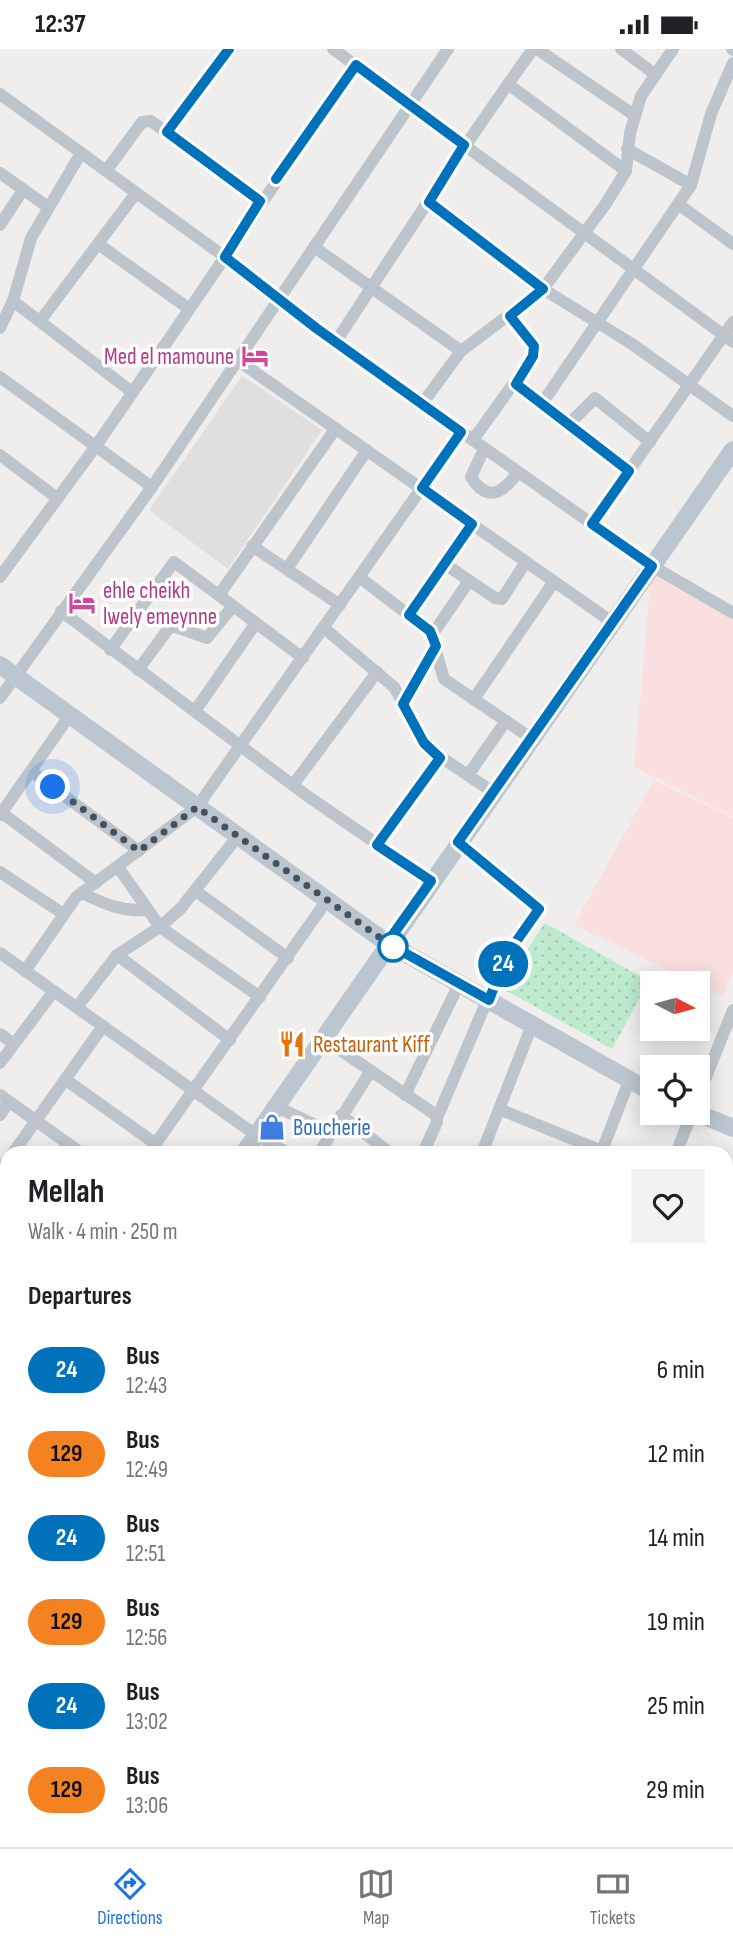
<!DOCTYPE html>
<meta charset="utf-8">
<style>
body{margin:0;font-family:"Sofia Sans Condensed",sans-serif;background:#f2f2f2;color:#202124;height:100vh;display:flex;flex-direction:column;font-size:26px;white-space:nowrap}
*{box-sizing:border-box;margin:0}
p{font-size:23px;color:#757577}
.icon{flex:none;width:38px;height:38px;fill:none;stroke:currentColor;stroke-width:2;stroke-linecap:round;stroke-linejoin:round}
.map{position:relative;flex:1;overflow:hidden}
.side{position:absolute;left:0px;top:1097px;width:733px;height:702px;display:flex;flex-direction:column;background:#fff;border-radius:21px 21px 0 0;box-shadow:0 4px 18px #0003}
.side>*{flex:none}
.badge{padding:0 14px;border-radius:23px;font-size:24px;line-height:46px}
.needle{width:46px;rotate:96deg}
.fabs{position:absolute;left:640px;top:922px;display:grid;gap:14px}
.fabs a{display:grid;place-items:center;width:70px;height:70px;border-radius:0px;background:#fff;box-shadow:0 4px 18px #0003;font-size:35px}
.you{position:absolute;width:35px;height:35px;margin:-18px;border:5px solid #fff;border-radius:50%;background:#1a73e8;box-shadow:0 0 0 10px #1a73e833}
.map>.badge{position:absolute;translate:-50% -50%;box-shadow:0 0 0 4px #fff}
h2{padding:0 28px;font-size:26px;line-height:63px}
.round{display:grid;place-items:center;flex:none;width:74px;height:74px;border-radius:0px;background:#f2f2f2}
.head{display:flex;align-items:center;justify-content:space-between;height:119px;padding:0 28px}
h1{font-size:33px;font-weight:700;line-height:52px}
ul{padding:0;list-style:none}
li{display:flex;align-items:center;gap:21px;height:84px;padding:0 28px}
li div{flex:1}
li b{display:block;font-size:26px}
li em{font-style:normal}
li .badge{min-width:77px;font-weight:700;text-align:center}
.status{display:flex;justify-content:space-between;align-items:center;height:49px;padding:0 35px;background:#fff;direction:ltr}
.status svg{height:19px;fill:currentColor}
.tabs{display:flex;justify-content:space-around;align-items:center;height:98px;border-top:2px solid #e0e0e0;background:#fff;font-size:19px;color:#757577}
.tabs a{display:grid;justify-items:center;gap:4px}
.tabs .current{color:#1a73e8}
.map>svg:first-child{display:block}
.education{fill:#e1dede}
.medical{fill:#f9e0de}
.park{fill:url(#park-dots)}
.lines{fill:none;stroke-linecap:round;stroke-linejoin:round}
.street{stroke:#bcc5cb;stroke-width:12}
.secondary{stroke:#bcc6d0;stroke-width:18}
.line-casing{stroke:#fff;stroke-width:16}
.line{stroke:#0072bc;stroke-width:10}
.walk{stroke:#475159;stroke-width:7;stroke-dasharray:0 12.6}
.stop-dot{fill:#fff;stroke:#0072bc;stroke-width:3.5}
.labels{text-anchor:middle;stroke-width:7;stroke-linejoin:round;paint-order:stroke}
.hotel-label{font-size:23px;fill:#b23c85;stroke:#fff;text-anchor:end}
.food-label{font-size:23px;fill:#c56008;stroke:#fff;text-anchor:start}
.shop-label{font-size:23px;fill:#366cbe;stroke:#fff;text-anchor:start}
</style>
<div class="status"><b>12:37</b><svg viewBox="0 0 49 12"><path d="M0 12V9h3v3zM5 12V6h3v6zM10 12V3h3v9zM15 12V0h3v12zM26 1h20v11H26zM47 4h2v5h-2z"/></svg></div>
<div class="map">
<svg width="733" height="1798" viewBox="0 0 733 1798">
<defs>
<pattern id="park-dots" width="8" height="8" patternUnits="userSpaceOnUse" patternTransform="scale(1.75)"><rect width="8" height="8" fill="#beebce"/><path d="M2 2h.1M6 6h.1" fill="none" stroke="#a5cbb3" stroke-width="1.8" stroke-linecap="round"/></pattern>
</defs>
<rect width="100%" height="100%" fill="#f0eded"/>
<path class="education" d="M242,327L322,381L228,520L149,461Z"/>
<g class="medical">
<path d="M652,517L733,564V767L634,718Z"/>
<path d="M654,731L733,769V921L722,947L574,876Z"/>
</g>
<path class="park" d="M545,874L649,932L612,1000L501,939Z"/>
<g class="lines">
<g class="street">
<path d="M333,0L733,293"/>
<path d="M537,0L634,66"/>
<path d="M621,0L656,26"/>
<path d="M732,0L733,1"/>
<path d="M508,35L626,122"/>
<path d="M0,45L225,208L335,294L652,517L733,564"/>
<path d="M167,83L229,0"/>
<path d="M627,100L691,136"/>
<path d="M106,122L142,73L151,72L260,152"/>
<path d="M0,124L48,158"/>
<path d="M429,153L543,240L632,295L733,367"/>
<path d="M678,155L733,195"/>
<path d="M0,176L23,141"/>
<path d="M98,195L188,259"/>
<path d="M314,198L461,302"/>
<path d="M13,252L132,343"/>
<path d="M40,272L136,144"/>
<path d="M0,279L13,252L31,189L81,104"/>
<path d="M335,294C400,195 464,96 533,0"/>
<path d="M236,310L612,573"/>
<path d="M0,328L152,438"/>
<path d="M516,335L629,422"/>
<path d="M422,355L461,302L543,240L605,156L626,122L630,84L641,47L673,0"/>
<path d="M541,356L691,136L711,65L733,14"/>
<path d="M567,377L595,349L650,393"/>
<path d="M473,391L533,307C535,289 521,280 510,267"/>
<path d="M484,400L471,428C488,455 504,443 518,423"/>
<path d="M0,406L57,449"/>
<path d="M592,475L733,273"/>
<path d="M252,497L340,556"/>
<path d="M445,515L495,549L502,550L525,514"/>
<path d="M287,520L367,401"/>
<path d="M0,528L96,397L356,16"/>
<path d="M359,528L430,582L444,630L531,689"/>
<path d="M219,546L336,379"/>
<path d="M61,562L306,746L431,832"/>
<path d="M409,566L472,475"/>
<path d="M324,579L394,638L430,701L493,743"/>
<path d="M432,586L469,532"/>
<path d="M110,601L174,513L303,609"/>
<path d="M138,621L169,579L176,578L207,589L233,557"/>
<path d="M0,649L152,438L448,0"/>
<path d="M474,650L553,534"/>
<path d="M403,655L436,597"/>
<path d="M195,662L256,574"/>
<path d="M31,722L139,802"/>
<path d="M468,726L506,672"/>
<path d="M293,736L377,623"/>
<path d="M2,764L96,834"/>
<path d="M0,766L70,666"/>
<path d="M377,796L440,709"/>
<path d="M118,818L160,878L260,948"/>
<path d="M0,823L62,864"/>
<path d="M197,843L288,909"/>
<path d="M82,844C104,855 123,863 148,861"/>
<path d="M0,904L256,1086L288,1104"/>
<path d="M117,906L230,991"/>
<path d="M25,922L76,848L197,758L461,383"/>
<path d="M77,958L117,906L160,878L181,859L238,787"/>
<path d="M0,985L14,995"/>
<path d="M324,990L436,1066L437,1073L423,1104"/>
<path d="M0,1014L54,942"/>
<path d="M66,1031L156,1095"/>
<path d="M0,1046L81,1104"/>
<path d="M405,1046L459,935"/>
<path d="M698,1048L733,961"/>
<path d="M277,1058L330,1083"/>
<path d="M499,1060L602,1102"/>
<path d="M0,1066L9,1053"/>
<path d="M341,1066L390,1104"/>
<path d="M437,1069L506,907L539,860L458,793"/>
<path d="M13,1104L103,977"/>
<path d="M149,1104L327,851"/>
<path d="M319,1104L370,1023"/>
<path d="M482,1104L532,976"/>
<path d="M601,1104L629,1032"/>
<path d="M676,1104L692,1064"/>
<path d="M0,1122L7,1112"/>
<path d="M726,1160L733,1163"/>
<path d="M0,1183L7,1188"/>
<path d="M0,1273L7,1279"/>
<path d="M726,1286L733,1269"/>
<path d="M726,1310L733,1315"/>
<path d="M0,1324L7,1314"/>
<path d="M726,1385L733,1387"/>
<path d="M726,1414L733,1398"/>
<path d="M726,1504L733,1506"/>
<path d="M726,1573L733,1556"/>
<path d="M0,1579L7,1569"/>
<path d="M0,1640L7,1627"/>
<path d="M726,1652L733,1655"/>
<path d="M0,1705L7,1708"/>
<path d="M726,1759L733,1742"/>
<path d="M726,1773L733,1776"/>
<path d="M0,1776L7,1779"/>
<path d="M35,1792L49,1798"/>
<path d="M577,1792L590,1798"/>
<path d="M93,1798L96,1792"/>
<path d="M248,1798L250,1792"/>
<path d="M316,1798L318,1792"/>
<path d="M399,1798L401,1792"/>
<path d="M466,1798L468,1792"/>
<path d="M538,1798L540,1792"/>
<path d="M638,1798L640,1792"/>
</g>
<g class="secondary">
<path d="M0,616L387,894L653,1044"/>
<path d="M697,1064L733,1079"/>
<path d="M244,1104L733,401"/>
<path d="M0,1446L7,1437"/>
</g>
</g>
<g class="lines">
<g class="line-casing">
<path id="line" d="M229,0L167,83L260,152L225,208L316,279L461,383L422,439L472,475L409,566L430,582L436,597L403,655L424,694L440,709L377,796L431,832L387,894L489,951L506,907L539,860L458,793L652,517L592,475L629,422L516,335L533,307L534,297L510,267L543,240L429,153L464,96L356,16L276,130"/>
</g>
<use href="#line" class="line"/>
<path class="walk" d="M53,738L139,802L197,758L393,898"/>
</g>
<defs>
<g id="hotel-bare" transform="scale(2.1)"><path d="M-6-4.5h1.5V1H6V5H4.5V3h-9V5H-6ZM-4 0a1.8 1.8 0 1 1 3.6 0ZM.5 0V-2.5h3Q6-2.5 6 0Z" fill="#d1479c" stroke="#fff" stroke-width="2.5" paint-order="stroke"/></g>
<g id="restaurant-bare" transform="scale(2.1)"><path d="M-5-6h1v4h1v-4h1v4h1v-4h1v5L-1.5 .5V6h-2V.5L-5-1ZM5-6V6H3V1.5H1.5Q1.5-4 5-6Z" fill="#e8710a" stroke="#fff" stroke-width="2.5" paint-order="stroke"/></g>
<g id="shop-bare" transform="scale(2.1)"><path d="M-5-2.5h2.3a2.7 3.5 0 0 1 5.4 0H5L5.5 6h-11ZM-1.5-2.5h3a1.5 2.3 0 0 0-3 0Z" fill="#3f7fe0" stroke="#fff" stroke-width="2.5" paint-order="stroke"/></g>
</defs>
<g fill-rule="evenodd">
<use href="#hotel-bare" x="255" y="307"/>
<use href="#hotel-bare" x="82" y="554"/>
<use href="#restaurant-bare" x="292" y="995"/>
<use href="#shop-bare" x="272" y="1078"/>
</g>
<circle class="stop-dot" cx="393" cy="898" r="14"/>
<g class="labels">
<g class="hotel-label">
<text x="234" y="315">Med el mamoune</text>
<text x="103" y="549" text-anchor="start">ehle cheikh<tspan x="103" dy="26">lwely emeynne</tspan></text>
</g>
<g class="food-label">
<text x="313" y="1003">Restaurant Kiff</text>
</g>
<g class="shop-label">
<text x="293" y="1086">Boucherie</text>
</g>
</g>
</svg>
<div class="fabs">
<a><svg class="needle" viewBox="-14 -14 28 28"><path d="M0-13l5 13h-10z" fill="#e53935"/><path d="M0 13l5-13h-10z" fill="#757577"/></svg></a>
<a><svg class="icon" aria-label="locate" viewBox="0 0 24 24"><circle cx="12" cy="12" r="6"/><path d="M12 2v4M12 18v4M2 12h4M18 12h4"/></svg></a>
</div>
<div class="you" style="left:53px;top:738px"></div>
<b class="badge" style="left:503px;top:915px;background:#0072bc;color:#fff">24</b>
<section class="side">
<div class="head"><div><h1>Mellah</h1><p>Walk · 4 min · 250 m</p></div><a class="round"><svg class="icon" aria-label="heart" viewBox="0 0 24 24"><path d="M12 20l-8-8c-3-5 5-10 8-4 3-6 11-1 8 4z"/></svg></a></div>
<h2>Departures</h2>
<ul>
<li><span class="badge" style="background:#0072bc;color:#fff">24</span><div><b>Bus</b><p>12:43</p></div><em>6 min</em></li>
<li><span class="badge" style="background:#f58220;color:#111">129</span><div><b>Bus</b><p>12:49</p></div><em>12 min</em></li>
<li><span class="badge" style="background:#0072bc;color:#fff">24</span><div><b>Bus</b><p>12:51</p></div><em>14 min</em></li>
<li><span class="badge" style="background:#f58220;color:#111">129</span><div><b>Bus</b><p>12:56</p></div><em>19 min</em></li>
<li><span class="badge" style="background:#0072bc;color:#fff">24</span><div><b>Bus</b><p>13:02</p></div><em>25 min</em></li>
<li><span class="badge" style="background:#f58220;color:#111">129</span><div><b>Bus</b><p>13:06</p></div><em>29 min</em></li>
</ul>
</section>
</div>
<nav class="tabs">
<a class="current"><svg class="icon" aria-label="directions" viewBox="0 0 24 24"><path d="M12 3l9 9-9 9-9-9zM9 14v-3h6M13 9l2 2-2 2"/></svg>Directions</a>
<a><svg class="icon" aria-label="map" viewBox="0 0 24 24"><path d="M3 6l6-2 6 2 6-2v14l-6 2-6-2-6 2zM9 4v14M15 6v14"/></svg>Map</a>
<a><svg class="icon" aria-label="tickets" viewBox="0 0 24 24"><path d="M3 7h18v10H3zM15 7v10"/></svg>Tickets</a>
</nav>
